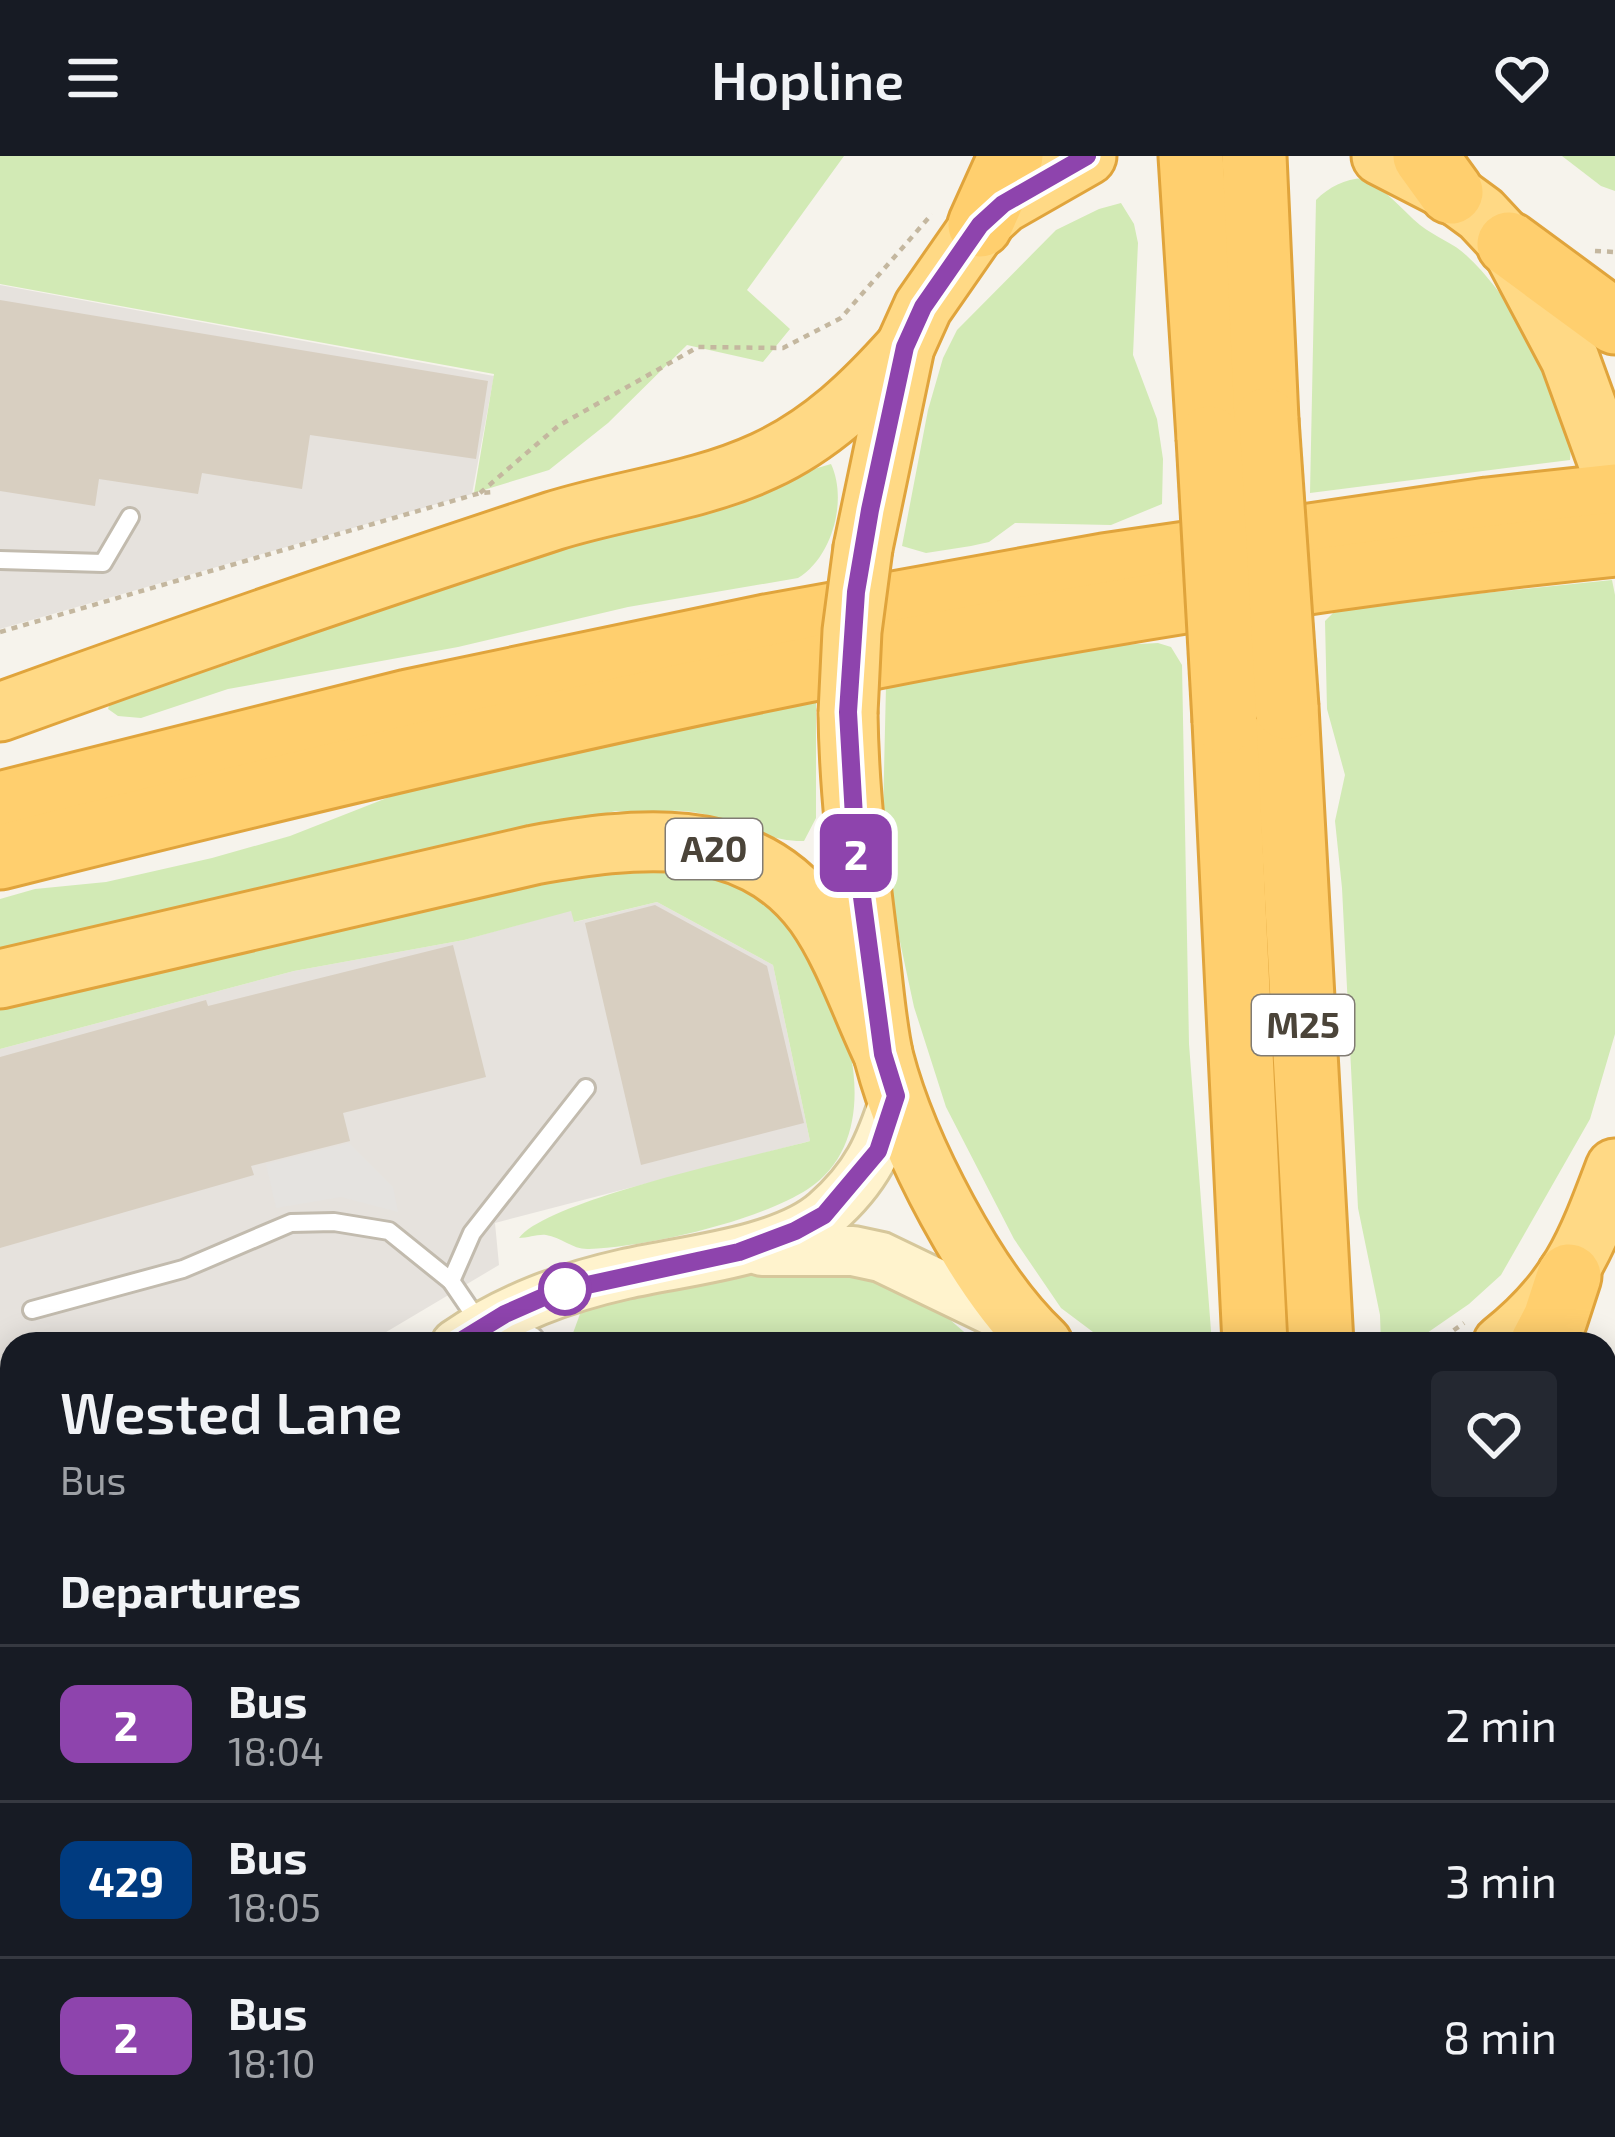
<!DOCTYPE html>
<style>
body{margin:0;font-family:"Exo 2",sans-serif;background:#242831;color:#f1f3f6;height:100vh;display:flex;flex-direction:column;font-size:45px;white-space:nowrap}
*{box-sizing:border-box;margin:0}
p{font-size:39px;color:#9ea1a6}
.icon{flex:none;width:66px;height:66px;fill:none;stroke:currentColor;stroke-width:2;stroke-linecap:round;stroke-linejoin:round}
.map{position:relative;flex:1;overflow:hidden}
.panel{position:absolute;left:0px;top:1176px;width:1617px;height:807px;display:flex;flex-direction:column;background:#171b24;border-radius:36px 36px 0 0;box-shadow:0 6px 30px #0003}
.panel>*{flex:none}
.badge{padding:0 24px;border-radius:18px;font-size:42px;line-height:78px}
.map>.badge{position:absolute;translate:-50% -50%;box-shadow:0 0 0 6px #fff}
h2{padding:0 60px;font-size:45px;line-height:108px}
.round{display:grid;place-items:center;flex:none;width:126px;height:126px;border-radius:12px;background:#242831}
.headline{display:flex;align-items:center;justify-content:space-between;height:204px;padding:0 60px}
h1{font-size:57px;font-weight:600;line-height:90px}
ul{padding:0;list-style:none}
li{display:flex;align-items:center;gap:36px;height:156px;padding:0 60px;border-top:3px solid #363941}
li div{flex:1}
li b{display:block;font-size:45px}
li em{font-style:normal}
li .badge{min-width:132px;font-weight:700;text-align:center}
header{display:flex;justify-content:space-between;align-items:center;height:156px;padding:0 60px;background:#171b24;font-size:54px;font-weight:600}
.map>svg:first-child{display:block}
.industrial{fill:#e6e2dd}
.green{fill:#d2eab5}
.parking{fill:#e5e3e0}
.building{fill:#d8cfc1}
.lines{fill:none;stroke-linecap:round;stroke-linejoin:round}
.service-casing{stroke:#c2bbae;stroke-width:22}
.minor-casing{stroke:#c2bbae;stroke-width:39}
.tertiary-casing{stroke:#c2bbae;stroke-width:48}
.secondary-casing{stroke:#d6c79b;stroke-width:54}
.trunk-casing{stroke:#e0a43c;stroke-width:63}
.motorway-casing{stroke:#e0a43c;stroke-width:69}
.path{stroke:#c4b79f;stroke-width:4.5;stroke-dasharray:6 6;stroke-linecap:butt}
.service{stroke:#fff;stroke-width:16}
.minor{stroke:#fff;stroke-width:33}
.tertiary{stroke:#fff;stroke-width:42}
.secondary{stroke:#fff3cd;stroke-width:48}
.trunk{stroke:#ffd985;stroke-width:57}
.motorway{stroke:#ffcf6e;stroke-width:63}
.rail{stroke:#9a9a9a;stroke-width:9;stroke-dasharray:15 15;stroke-linecap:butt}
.trunk-bridge-casing{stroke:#e0a43c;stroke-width:63;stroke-linecap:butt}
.motorway-bridge-casing{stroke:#e0a43c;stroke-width:69;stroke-linecap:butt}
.trunk-bridge{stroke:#ffd985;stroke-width:57}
.motorway-bridge{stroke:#ffcf6e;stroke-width:63}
.line-casing{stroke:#fff;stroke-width:27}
.line{stroke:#8e44ad;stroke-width:18}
.stop-dot{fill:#fff;stroke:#8e44ad;stroke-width:6}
.labels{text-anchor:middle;stroke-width:9;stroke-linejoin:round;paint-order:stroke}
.shield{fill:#fff;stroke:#817c74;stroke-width:3}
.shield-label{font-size:36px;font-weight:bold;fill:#4b4439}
</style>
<header><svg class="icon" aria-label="menu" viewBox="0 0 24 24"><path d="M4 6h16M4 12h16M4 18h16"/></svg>Hopline<svg class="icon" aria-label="heart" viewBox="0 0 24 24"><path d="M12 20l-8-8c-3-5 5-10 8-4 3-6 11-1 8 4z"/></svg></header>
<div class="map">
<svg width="1615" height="1981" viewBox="0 0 1615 1981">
<rect width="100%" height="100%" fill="#f6f3ec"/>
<g class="industrial">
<path d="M0,129L494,220L472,338L0,473Z"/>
<path d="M657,746L773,809L810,985L495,1067L499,1109L366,1188H12V1266L0,1263V893L294,815L464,784L571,754L575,766Z"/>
<path d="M0,1406L12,1430V1903L0,1899Z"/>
<path d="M120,1971H1114L1115,1981H117Z"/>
</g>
<g class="green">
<path d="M0,0H844L747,134L790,173L763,206L687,189L608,267L549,314L474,337L494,218L0,128Z"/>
<path d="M1562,0H1615V35L1601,30Z"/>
<path d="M1363,22C1387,34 1401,53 1420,69C1435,81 1454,87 1467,100C1509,138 1577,247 1570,304L1310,337L1316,44C1329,31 1345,23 1363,22Z"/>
<path d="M1121,47L1134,68L1138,87L1133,199L1157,263L1163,303L1162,348L1111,369L1015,367L989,386L971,390L926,397L902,390L928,254L943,202L957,174L1056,74L1099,53Z"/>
<path d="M831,308C848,344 832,402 798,422L628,451L458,491L228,533L141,562L118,560L108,553L111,544L232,507L305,477L564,386Z"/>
<path d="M1612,424L1615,439V878L1590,963L1501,1119L1469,1148L1414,1186L1381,1188L1380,1159L1358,1052L1342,732L1335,665L1345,619L1327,553L1325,465L1337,453L1348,451Z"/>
<path d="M1158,487L1171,491L1182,509L1189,888L1212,1188H1109L1061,1152L1014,1083L946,951L914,851L882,702L886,530L1043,493Z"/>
<path d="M816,542V662L804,685C765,686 731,662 693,656C667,652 641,659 616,655L0,797V743L35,733L106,726L212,702L290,680L420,629Z"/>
<path d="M603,707C629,708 692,704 713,711C721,714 729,722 736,726C746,733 757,738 766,746C836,804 902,971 808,1033C759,1065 647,1091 589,1093C573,1094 561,1081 546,1079C538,1078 528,1082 519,1082C547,1044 754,1000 810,985L773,809L657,746L574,766L571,755L464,784L294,815L0,893V847Z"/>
<path d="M751,1112L879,1119L941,1156L978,1188H569L580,1158L592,1150Z"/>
</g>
<path class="parking" d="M349,987L393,1031L398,1056L341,1041L276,1052L266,1008Z"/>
<g class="building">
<path d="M0,144L488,225L476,303L310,279L302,333L202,317L198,338L99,323L95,350L0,335Z"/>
<path d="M655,749L767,810L804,967L641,1009L585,767Z"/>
<path d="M453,789L486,921L343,957L350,985L251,1010L254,1019L0,1092V901L206,844L208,850Z"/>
</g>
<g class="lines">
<g class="service-casing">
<g id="service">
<path d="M0,404L103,407L130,361"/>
<path d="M451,1125L481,1169"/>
<path d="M32,1154L183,1113L291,1067L334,1066L389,1075L451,1125L472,1077L586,932"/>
<path d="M0,1470H12"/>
<path d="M0,1526L12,1532"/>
<path d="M0,1805L12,1807"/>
<path d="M0,1874L12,1882"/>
<path d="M690,1971L726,1981"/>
<path d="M1056,1981L1059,1971"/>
</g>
</g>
<g class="minor-casing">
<path id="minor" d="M528,1188V1187"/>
</g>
<g class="tertiary-casing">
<path id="tertiary" d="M96,1981L99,1971"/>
</g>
<g class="secondary-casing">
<g id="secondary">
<path d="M762,1095H853L881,1101L1024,1170"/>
<path d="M456,1188C509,1152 563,1132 625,1118C682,1105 782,1096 826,1057C867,1021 880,990 896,940"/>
<path d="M0,1334L12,1335"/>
</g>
</g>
<g class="trunk-casing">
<g id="trunk">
<path d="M1381,0L1451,36L1481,58L1509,88L1570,203L1615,327"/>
<path d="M863,392L905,191L923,151L980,69L1003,48L1087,0"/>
<path d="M0,556C184,489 368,426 553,365C623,343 697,336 764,305C821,279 864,237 905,191"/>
<path d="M848,557C849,637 859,714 869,794C874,829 876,867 884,902C907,990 977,1126 1043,1188"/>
<path d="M0,823L534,699C631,682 747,665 815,758C844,799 861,852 883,898"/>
<path d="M1502,1188C1569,1135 1586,1089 1615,1012"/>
</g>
</g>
<g class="motorway-casing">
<g id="motorway">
<path d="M1191,0L1209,282"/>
<path d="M1254,0L1266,264"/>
<path d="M1425,0L1451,36"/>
<path d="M980,69L1011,0"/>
<path d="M1509,88L1615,166"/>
<path d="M1286,551L1321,1188"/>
<path d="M1225,565L1255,1188"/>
<path d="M0,648L408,546L766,471L1104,410L1488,354L1615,340"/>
<path d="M0,701C532,567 1068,443 1615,388"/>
<path d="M1542,1188L1555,1163L1569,1120"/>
<path d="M1218,1971L1219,1981"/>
<path d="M1304,1971V1981"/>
<path d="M1371,1971V1981"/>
<path d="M1484,1971V1981"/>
</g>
</g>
<g class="path">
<path d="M1595,95L1615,96"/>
<path d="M480,337L558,270L698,191L783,192L841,162L932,58"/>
<path d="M0,476L480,337L496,336"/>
<path d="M1434,1188L1464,1167"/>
</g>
<use href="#service" class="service"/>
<use href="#minor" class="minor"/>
<use href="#tertiary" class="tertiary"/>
<use href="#secondary" class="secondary"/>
<use href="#trunk" class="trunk"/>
<use href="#motorway" class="motorway"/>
<path class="rail" d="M13,1971L27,1981"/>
<g class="trunk-bridge-casing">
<path id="trunk-bridge" d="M848,557L852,475L863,392"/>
</g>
<g class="motorway-bridge-casing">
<g id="motorway-bridge">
<path d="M1266,264L1286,551"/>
<path d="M1209,282L1225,565"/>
</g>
</g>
<use href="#trunk-bridge" class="trunk-bridge"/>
<use href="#motorway-bridge" class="motorway-bridge"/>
</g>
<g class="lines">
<g class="line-casing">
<path id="line" d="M456,1188L505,1158L555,1136L739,1096L795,1075L824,1059L878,995L896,940L883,898L856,696L848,556L856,436L870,354L905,191L923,151L980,69L1003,48L1087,0"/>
</g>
<use href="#line" class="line"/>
</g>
<circle class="stop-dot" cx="565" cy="1133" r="24"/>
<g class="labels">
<g class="shield">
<rect x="666" y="663" width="96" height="60" rx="9"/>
<rect x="1252" y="839" width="102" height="60" rx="9"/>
</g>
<g class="shield-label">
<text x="714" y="706">A20</text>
<text x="1303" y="882">M25</text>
</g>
</g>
</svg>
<b class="badge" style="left:856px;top:697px;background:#8e44ad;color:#fff">2</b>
<section class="panel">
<div class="headline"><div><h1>Wested Lane</h1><p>Bus</p></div><a class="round"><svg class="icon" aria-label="heart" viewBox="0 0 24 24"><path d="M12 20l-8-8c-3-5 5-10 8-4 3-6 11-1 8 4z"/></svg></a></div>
<h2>Departures</h2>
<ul>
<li><span class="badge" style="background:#8e44ad;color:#fff">2</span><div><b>Bus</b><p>18:04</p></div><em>2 min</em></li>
<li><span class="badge" style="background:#003b80;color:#fff">429</span><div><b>Bus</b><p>18:05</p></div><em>3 min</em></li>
<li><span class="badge" style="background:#8e44ad;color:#fff">2</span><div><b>Bus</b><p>18:10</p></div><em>8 min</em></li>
</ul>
</section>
</div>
